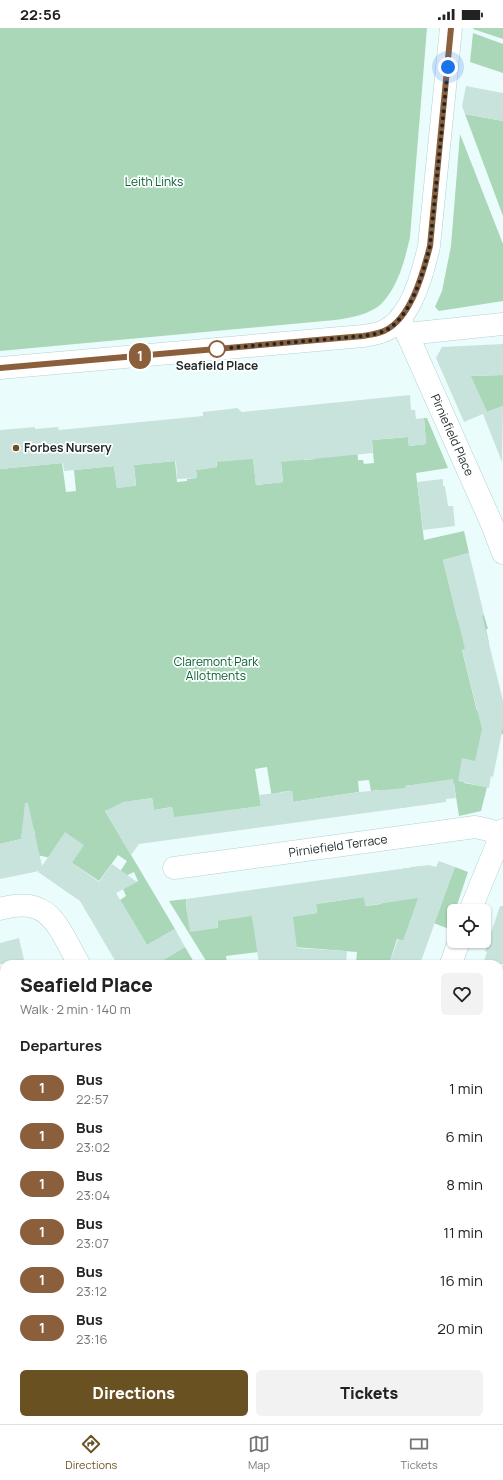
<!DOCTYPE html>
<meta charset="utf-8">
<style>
body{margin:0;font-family:Manrope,sans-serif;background:#f2f2f2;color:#222;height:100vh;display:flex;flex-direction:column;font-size:15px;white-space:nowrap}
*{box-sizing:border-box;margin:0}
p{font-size:13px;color:#767676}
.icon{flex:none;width:22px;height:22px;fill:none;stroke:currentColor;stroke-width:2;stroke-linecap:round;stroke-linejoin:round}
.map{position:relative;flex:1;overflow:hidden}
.sheet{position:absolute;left:0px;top:932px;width:503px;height:464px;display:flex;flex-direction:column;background:#fff;border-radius:12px 12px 0 0;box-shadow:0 1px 3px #0004}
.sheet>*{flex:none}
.badge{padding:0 8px;border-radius:13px;font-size:14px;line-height:26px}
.fabs{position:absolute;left:447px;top:876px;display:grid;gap:8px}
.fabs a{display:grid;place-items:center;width:44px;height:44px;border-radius:6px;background:#fff;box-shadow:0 1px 3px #0004;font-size:20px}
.you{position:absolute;width:20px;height:20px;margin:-10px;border:3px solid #fff;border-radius:50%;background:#1a73e8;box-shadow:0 0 0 6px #1a73e833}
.map>.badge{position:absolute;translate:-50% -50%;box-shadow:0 0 0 2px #fff}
h2{padding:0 20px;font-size:15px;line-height:36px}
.round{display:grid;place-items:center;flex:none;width:42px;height:42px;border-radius:6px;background:#f2f2f2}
.head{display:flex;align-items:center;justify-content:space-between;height:68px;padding:0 20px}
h1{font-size:19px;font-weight:800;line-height:30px}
.primary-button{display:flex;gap:8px;margin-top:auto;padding:8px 20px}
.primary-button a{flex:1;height:46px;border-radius:6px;background:#6a5122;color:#fff;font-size:16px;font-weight:800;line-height:46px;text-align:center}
.primary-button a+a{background:#f2f2f2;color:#222}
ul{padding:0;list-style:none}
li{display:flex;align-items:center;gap:12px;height:48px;padding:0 20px}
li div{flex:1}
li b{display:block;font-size:15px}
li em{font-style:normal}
li .badge{min-width:44px;font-weight:700;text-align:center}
.status{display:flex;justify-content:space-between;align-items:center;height:28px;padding:0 20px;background:#fff;direction:ltr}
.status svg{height:11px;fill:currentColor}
.tabs{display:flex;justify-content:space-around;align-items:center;height:56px;border-top:1px solid #e0e0e0;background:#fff;font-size:11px;color:#767676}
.tabs a{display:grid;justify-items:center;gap:2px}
.tabs .active{color:#6a5122}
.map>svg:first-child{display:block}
.green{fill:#a9d7b7}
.building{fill:#c8e3dc}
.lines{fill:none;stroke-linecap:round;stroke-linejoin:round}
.street-casing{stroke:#b4d0d2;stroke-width:23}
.secondary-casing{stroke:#b4d0d2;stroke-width:23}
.street{stroke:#fff;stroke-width:22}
.secondary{stroke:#fff;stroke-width:22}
.line-casing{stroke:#fff;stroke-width:9}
.line{stroke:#8b5e3c;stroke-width:6}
.walk{stroke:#1e2829;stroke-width:4;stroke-dasharray:0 7.2}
.stop-dot{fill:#fff;stroke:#8b5e3c;stroke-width:2}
.poi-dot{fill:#6a5122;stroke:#fff;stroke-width:1.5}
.labels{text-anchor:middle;stroke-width:3.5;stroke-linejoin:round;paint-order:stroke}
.park-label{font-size:12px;fill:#056135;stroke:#fff}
.stop-label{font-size:12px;font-weight:bold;fill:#1e2829;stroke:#fff}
.street-label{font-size:12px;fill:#1e2829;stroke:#fff}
.poi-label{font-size:12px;font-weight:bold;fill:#1e2829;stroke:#fff;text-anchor:start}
</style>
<div class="status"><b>22:56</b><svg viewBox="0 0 49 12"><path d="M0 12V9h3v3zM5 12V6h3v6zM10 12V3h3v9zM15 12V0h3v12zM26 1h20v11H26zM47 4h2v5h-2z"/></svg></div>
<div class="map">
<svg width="503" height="1396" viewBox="0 0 503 1396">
<rect width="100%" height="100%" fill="#ebfcfd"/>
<g class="green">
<path d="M0,0H427L410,209C405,231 399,256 383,274C372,286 351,290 335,292L0,323Z"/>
<path d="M473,0H503V11L473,1Z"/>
<path d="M473,5L503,16V45L470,34Z"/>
<path d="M465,86L503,93V188Z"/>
<path d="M460,106L503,216V273L439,283L435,279L442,263L451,218Z"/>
<path d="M503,347V378L487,384L470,348Z"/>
<path d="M424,390H427L448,440L416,445L424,512L464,503L469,525L443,532L458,593L484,587L488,601H486L489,615L462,622L477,683L503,677V706L481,709L476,733L466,744L464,755L487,759L481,783L459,788L454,756L443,753L405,758L408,779L381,782L379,762L371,763L369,752L358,753L359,764L293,774L292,763L280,764L273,776L267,739L255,741L261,778L174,790L172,779L154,782L152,770L132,773L105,783L175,901L147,917L120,872L126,868L123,861L138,853L134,844L117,852L114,847L121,842L127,833L118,827L99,853L72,835L33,826L35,805L33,799L23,798L21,811L0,816V441L62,435L66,464L76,463L74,442L114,438L117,460L136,457L134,437L175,433L177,454L187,453V451L197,450L196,442L217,439L216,427L253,430L256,457L283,454L279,415L304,432L315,431L314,427L357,420L358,432H363L364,436L374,435L372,412L408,409L409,418L426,416Z"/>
<path d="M421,838L414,858L443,869L455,839L468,844L449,901L413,887L404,913L397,911L389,936H356L357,924L282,918V921L226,928L227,936H208L169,873L186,871L187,885L209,901L218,899L217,887L251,883L253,894L292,879L303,887L317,885L316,876L364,869L366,878L381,876L380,867L405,863L402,841Z"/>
<path d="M185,919L195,936H158V935Z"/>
<path d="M4,940V1015L0,1010V941Z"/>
<path d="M501,964L503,965V1001L499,1000V970Z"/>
<path d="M499,1009L503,1010V1142L499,1134Z"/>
<path d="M0,1183L4,1188V1234L0,1236Z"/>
<path d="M67,1392H101L99,1394L100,1396H67Z"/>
<path d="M236,1392H267V1396H231Z"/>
</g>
<g class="building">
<path d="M466,58L503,65V93L465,86L462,78Z"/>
<path d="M503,316V347L471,348L487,384L503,378L502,434L483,386L464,394L436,330L442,319Z"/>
<path d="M410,367L411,382H415L416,391L424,390L426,416L409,418L408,409L372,412L373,425L281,434L283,454L256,457L253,431L216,434L217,439L196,442L197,450L177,451L176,433L134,437L136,458L117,460L114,438L64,443L63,435L0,441V402L35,399V401L58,399L59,402L90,399L203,388V384L230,381L237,380L242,384Z"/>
<path d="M443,451V458H445L448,478H453L455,498L423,502L417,454Z"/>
<path d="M469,525L484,587H482L503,673V699L493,749L491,748L489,760L458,753L462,730L475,733L482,701L462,622L465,621L443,532Z"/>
<path d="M453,751L456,770L446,771V774L139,816L131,827L105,783L123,774L152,770L154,782L172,779L174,789L261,778L259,767L292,763L293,774L359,764L405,760V758Z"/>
<path d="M25,775H28L42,838L65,804L84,817L72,835L99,854L112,836L137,854L116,865L147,917L175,901L185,919L157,936H117L80,873L38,844L39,843L0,851V816L21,811Z"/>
<path d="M439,833L455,839L420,936H389L398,911L403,913L418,870L365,878L364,869L316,876L317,885L293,889L297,920L347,923L346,936H259L252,888L217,893L218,900L190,904L186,879H187L186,871L429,837L436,839Z"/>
<path d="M500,878H503V936H483L487,924L485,923Z"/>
<path d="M19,910L25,936H0V915Z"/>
</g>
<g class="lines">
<g class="street-casing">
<g id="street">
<path d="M400,290L491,494L503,525"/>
<path d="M407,306L503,296"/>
<path d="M174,840L475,799L489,802L500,808"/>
<path d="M0,881C51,866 58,900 79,936"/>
<path d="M470,883L503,802"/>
<path d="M451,936L459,913"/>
<path d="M0,1123L4,1121"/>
<path d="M0,1162L4,1167"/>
<path d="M499,1207L503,1205"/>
<path d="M499,1261L503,1270"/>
<path d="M192,1392L195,1396"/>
<path d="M482,1396L488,1392"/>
</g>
</g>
<g class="secondary-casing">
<path id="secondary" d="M0,340L363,308C370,307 377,306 384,303C411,291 423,245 429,218L451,0"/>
</g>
<use href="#street" class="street"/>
<use href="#secondary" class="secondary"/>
</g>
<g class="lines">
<g class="line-casing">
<path id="line" d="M0,340L363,308C370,307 377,306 384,303C411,291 423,245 430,218L451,0"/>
</g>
<use href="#line" class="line"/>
<path class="walk" d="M217,321L363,308C370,307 377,306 384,303C411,291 423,245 430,218L448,39"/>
</g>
<circle class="stop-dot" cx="217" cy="321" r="8"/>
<circle class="poi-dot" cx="16" cy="420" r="4"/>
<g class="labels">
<g class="park-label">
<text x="154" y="158">Leith Links</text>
<text x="216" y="638">Claremont Park<tspan x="216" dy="14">Allotments</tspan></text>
</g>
<g class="stop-label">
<text x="217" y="342">Seafield Place</text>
</g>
<g class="street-label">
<text transform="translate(452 407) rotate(66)" y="4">Pirniefield Place</text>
<text transform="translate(338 818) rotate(-8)" y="4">Pirniefield Terrace</text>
</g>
<g class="poi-label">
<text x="24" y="424">Forbes Nursery</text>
</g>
</g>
</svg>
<div class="fabs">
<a><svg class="icon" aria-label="locate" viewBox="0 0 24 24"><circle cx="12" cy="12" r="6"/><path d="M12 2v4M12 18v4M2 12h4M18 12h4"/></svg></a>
</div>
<div class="you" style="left:448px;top:39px"></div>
<b class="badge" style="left:140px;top:328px;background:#8b5e3c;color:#fff">1</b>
<section class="sheet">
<div class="head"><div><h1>Seafield Place</h1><p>Walk · 2 min · 140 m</p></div><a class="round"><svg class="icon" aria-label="heart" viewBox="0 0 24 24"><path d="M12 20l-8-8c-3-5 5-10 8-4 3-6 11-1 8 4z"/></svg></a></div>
<h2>Departures</h2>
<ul>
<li><span class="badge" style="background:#8b5e3c;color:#fff">1</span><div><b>Bus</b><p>22:57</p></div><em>1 min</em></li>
<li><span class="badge" style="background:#8b5e3c;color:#fff">1</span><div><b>Bus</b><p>23:02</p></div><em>6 min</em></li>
<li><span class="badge" style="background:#8b5e3c;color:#fff">1</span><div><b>Bus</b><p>23:04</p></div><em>8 min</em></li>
<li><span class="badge" style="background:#8b5e3c;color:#fff">1</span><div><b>Bus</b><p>23:07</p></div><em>11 min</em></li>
<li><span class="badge" style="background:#8b5e3c;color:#fff">1</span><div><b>Bus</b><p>23:12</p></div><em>16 min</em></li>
<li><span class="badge" style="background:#8b5e3c;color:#fff">1</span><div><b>Bus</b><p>23:16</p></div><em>20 min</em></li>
</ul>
<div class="primary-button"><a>Directions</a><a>Tickets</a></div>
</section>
</div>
<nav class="tabs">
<a class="active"><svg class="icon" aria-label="directions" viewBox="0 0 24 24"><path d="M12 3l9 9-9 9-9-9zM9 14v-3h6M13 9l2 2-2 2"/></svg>Directions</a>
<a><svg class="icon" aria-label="map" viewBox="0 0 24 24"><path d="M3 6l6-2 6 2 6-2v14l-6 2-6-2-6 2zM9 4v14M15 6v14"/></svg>Map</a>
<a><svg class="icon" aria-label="tickets" viewBox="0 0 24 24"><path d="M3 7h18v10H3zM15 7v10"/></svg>Tickets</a>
</nav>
